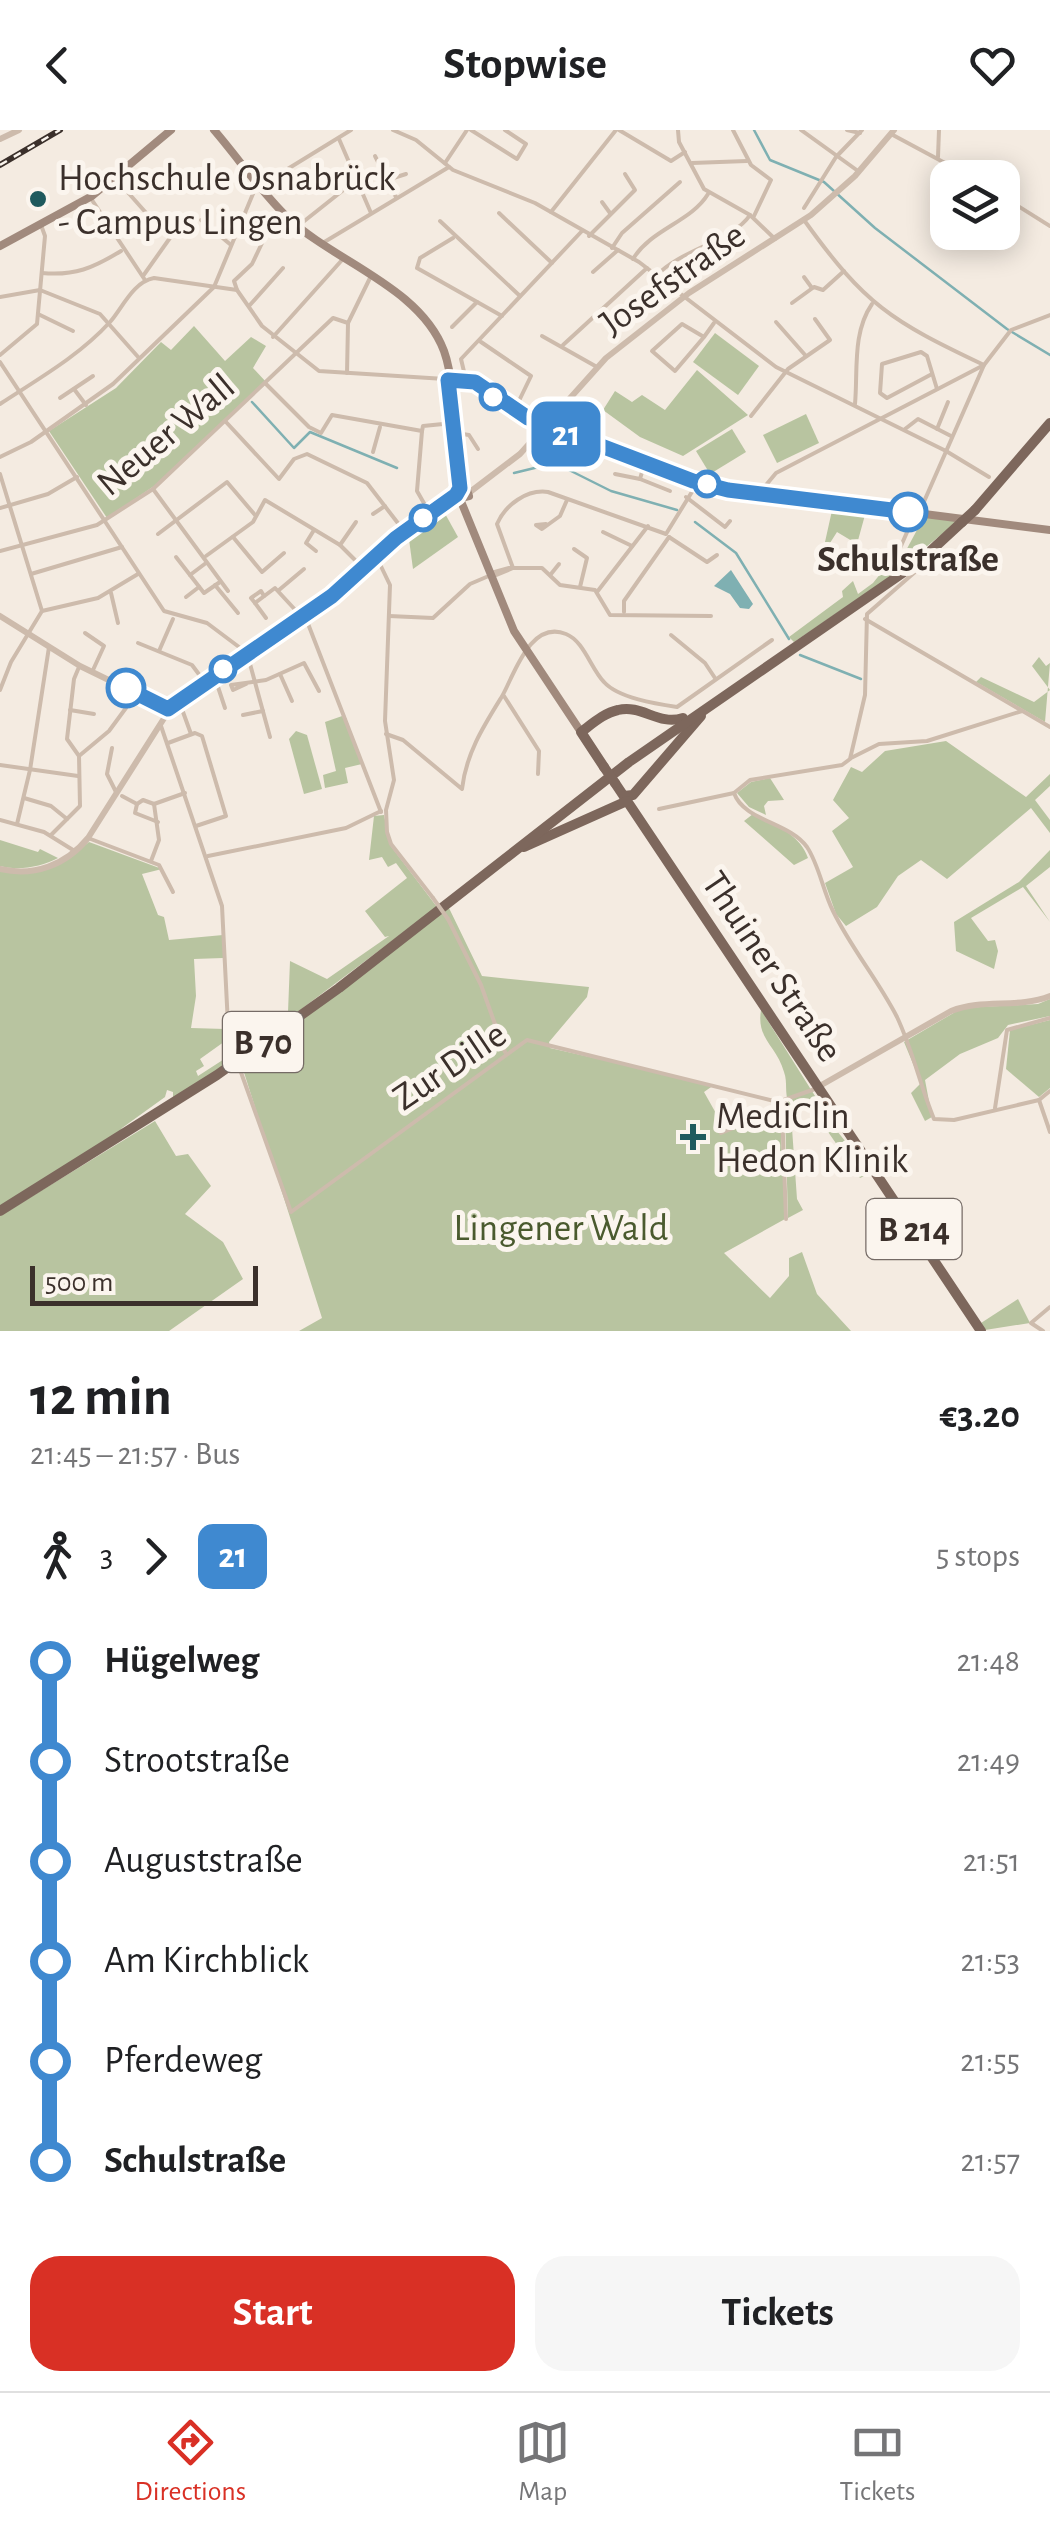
<!DOCTYPE html>
<meta charset="utf-8">
<style>
body{margin:0;font-family:"Alegreya Sans",sans-serif;background:#f6f6f6;color:#202124;height:100vh;display:flex;flex-direction:column;font-size:38px;white-space:nowrap}
*{box-sizing:border-box;margin:0}
p{font-size:32px;color:#757577}
.icon{flex:none;width:55px;height:55px;fill:none;stroke:currentColor;stroke-width:2;stroke-linecap:round;stroke-linejoin:round}
.map{position:relative;height:1201px;overflow:hidden}
.drawer{display:flex;flex-direction:column;background:#fff;flex:1}
.drawer>*{flex:none}
.badge{padding:0 20px;border-radius:15px;font-size:35px;line-height:65px}
.fabs{position:absolute;left:930px;top:30px;display:grid;gap:20px}
.fabs a{display:grid;place-items:center;width:90px;height:90px;border-radius:20px;background:#fff;box-shadow:0 5px 25px #0003;font-size:50px}
.scale{position:absolute;left:30px;bottom:25px;width:228px;box-sizing:border-box;padding-left:10px;border:5px solid #3b302b;border-top:0;font-size:28px;line-height:35px;white-space:nowrap;color:#3b302b;-webkit-text-stroke:8px #fbf5ee;paint-order:stroke}
.map>.badge{position:absolute;translate:-50% -50%;box-shadow:0 0 0 5px #fff}
.legs{display:flex;align-items:center;gap:15px;height:110px;padding:0 30px;font-size:32px}
.legs p{margin-inline-start:auto}
.head{display:flex;align-items:center;justify-content:space-between;height:170px;padding:0 30px}
h1{font-size:55px;font-weight:700;line-height:75px}
.primary-button{display:flex;gap:20px;margin-top:auto;padding:20px 30px}
.primary-button a{flex:1;height:115px;border-radius:30px;background:#d93025;color:#fff;font-size:40px;font-weight:700;line-height:115px;text-align:center}
.primary-button a+a{background:#f6f6f6;color:#202124}
ul{padding:0 30px;list-style:none}
li{display:flex;align-items:center;gap:35px;height:100px;font-size:38px}
li i{display:grid;place-items:center;width:15px;height:100%;margin:0 12px;background:currentColor}
li i::after{content:'';width:25px;height:25px;margin:-12px;border:8px solid;border-radius:50%;background:#fff}
li p{margin-inline-start:auto}
li:first-child i{background:linear-gradient(#0000 50%,currentColor 0)}
li:last-child i{background:linear-gradient(currentColor 50%,#0000 0)}
header{display:flex;justify-content:space-between;align-items:center;height:130px;padding:0 30px;background:#fff;font-size:45px;font-weight:700}
.tab-bar{display:flex;justify-content:space-around;align-items:center;height:140px;border-top:2px solid #e0e0e0;background:#fff;font-size:28px;color:#757577}
.tab-bar a{display:grid;justify-items:center;gap:5px}
.tab-bar .selected{color:#d93025}
.map>svg:first-child{display:block}
.green{fill:#b8c4a0}
.water{fill:#7fb0b2}
.lines{fill:none;stroke-linecap:round;stroke-linejoin:round}
.stream{stroke:#7fb0b2;stroke-width:2.5}
.minor{stroke:#cdbbac;stroke-width:4}
.tertiary{stroke:#cdbbac;stroke-width:6}
.secondary{stroke:#a18a7d;stroke-width:8}
.primary{stroke:#7d675c;stroke-width:10}
.rail-casing{stroke:#3b302b;stroke-width:6}
.rail{stroke:#fbf5ee;stroke-width:2.5;stroke-dasharray:8;stroke-linecap:butt}
.minor-bridge{stroke:#cdbbac;stroke-width:4}
.primary-bridge{stroke:#7d675c;stroke-width:10}
.line-1-casing{stroke:#fff;stroke-width:22}
.line-1{stroke:#3f89d0;stroke-width:15}
.poi-dot{fill:#1f5a5e;stroke:#fbf5ee;stroke-width:4}
.stop-1-dot{fill:#fff;stroke:#3f89d0;stroke-width:5}
.labels{text-anchor:middle;stroke-width:10;stroke-linejoin:round;paint-order:stroke}
.shield{fill:#fbf5ee;stroke:#756b66;stroke-width:2.5}
.shield-label{font-size:35px;font-weight:bold;fill:#3b302b}
.poi-label{font-size:38px;fill:#3b302b;stroke:#fbf5ee;text-anchor:start}
.street-label{font-size:38px;fill:#3b302b;stroke:#fbf5ee}
.stop-label{font-size:38px;font-weight:bold;fill:#3b302b;stroke:#fbf5ee}
.park-label{font-size:38px;fill:#4a5a2e;stroke:#fbf5ee}
</style>
<header><svg class="icon" aria-label="back" viewBox="0 0 24 24"><path d="M15 5l-7 7 7 7"/></svg>Stopwise<svg class="icon" aria-label="heart" viewBox="0 0 24 24"><path d="M12 20l-8-8c-3-5 5-10 8-4 3-6 11-1 8 4z"/></svg></header>
<div class="map">
<svg width="1050" height="1201" viewBox="0 0 1050 1201">
<rect width="100%" height="100%" fill="#f4ebe1"/>
<g class="green">
<path d="M194,196L225,231L251,207L266,216L253,238L267,253L157,354L107,388L49,301L116,258L161,212L171,220Z"/>
<path d="M715,203L759,236L738,265L693,232Z"/>
<path d="M697,240L748,285L683,326L640,307L603,280L615,261L632,272L642,265L665,280Z"/>
<path d="M806,284L819,313L777,333L763,305Z"/>
<path d="M732,299L746,322L710,344L696,321Z"/>
<path d="M833,376L874,381L872,386L865,385L857,414L837,402L830,413L825,412Z"/>
<path d="M443,380L458,407L413,439L408,402Z"/>
<path d="M924,387L959,390L909,431L903,426Z"/>
<path d="M893,428L906,436L794,512L789,507L843,467L842,461L853,451L858,464L873,453Z"/>
<path d="M1039,527L1046,536L1050,533L1045,592L976,552L981,547L1034,572L1050,560L1032,536Z"/>
<path d="M345,585L362,634L345,638L348,653L325,658L323,645L336,641L325,592Z"/>
<path d="M296,601L307,605L322,659L304,664L289,609Z"/>
<path d="M946,611L1026,667L1050,644V656L1035,670L1050,690V703L1031,678L947,749L921,730L898,746L877,777L846,796L836,784L825,753L853,737L832,701L849,688L833,670L851,637L862,642L885,621Z"/>
<path d="M770,648L784,670L768,671L764,676L766,685L749,677L737,663L751,652Z"/>
<path d="M753,684C774,694 800,704 808,728L794,735L744,691Z"/>
<path d="M384,685L390,715L437,777L239,926L236,917L288,882L290,831L327,849L389,806L385,807L365,781L407,748L396,733L388,737L382,727L369,730L374,686Z"/>
<path d="M0,710L38,722L40,719L58,728C41,737 19,741 0,736Z"/>
<path d="M89,712L162,739L142,744L158,785L164,787L169,810L223,805V828L194,829L196,866L191,898L225,899L228,909L200,929L204,936L196,941L198,946L232,924L234,929L173,971V962L167,960L165,967L122,998L116,1007L0,1076V741C31,745 65,732 89,712Z"/>
<path d="M1050,720V737L1026,756L1050,792L1023,757L971,788L988,811L995,810L998,821L994,839L956,821L954,792L1019,752Z"/>
<path d="M448,776L482,846L589,857L587,867L549,912L550,918L714,955L704,962L722,994L774,977L780,981L785,1089L724,1123L770,1168L789,1146V1128L802,1122L817,1164L851,1201H299L322,1188L241,933Z"/>
<path d="M1050,869V886L1008,895L998,908L960,924L925,950L932,987L925,991L911,963L921,953L904,912L962,878L1038,874Z"/>
<path d="M761,880L837,1001L871,1043L860,1048L808,973L791,984L797,1069L803,1080L788,1088L785,983L789,974C784,962 788,953 784,942C777,916 756,909 761,880Z"/>
<path d="M1050,890V958L1039,967L1006,939L1010,900Z"/>
<path d="M155,991L176,1026L188,1024L211,1056L185,1084L223,1112L243,1149L169,1201H0V1086Z"/>
<path d="M1018,1169L1030,1193L985,1200L981,1193Z"/>
</g>
<path class="water" d="M731,440L753,474L749,479L740,478L730,464L714,456Z"/>
<g class="lines">
<g class="stream">
<path d="M754,0L770,30L824,52L875,98L1007,199L1050,225"/>
<path d="M252,272L294,318L310,302L397,338"/>
<path d="M514,343L555,333L611,361L677,380"/>
<path d="M695,392L736,423L789,509"/>
<path d="M800,525L861,549"/>
</g>
<g class="minor">
<path d="M393,0L416,10L453,40L535,73L639,132L776,237L946,321L989,347"/>
<path d="M471,0L517,29L526,14L505,0"/>
<path d="M619,0L671,31L685,22"/>
<path d="M678,0L679,12L704,59L750,85L775,109"/>
<path d="M733,0L751,35L771,50L754,86"/>
<path d="M801,0L858,41"/>
<path d="M847,0L860,3"/>
<path d="M891,4L973,48"/>
<path d="M339,9L371,83"/>
<path d="M375,26L396,67"/>
<path d="M938,27L939,0"/>
<path d="M445,33L467,0"/>
<path d="M692,33L747,31"/>
<path d="M116,49L156,94"/>
<path d="M387,50L406,44"/>
<path d="M1002,66L1050,96"/>
<path d="M90,67L145,150"/>
<path d="M602,72L610,83"/>
<path d="M804,78L836,27L862,0"/>
<path d="M551,82L616,0"/>
<path d="M499,83L552,133"/>
<path d="M201,90L231,115"/>
<path d="M804,90C865,175 891,191 984,235L919,383"/>
<path d="M440,91L520,166"/>
<path d="M298,96L356,50"/>
<path d="M589,106L635,60L625,44"/>
<path d="M453,108L420,128L417,138L502,186"/>
<path d="M321,114L449,37"/>
<path d="M612,118L622,103L680,52"/>
<path d="M633,129C651,99 691,92 708,64"/>
<path d="M593,142L618,120"/>
<path d="M42,143C75,146 93,138 121,121"/>
<path d="M143,146L182,91"/>
<path d="M656,146C681,119 733,111 750,85"/>
<path d="M804,147L812,158"/>
<path d="M237,160L234,151L252,134L263,111L259,102L241,93"/>
<path d="M0,167L40,160L100,184L139,228"/>
<path d="M792,173L814,157L823,160L844,141"/>
<path d="M249,176L283,138"/>
<path d="M38,184L73,201"/>
<path d="M776,192L806,226"/>
<path d="M452,197L477,172"/>
<path d="M542,206L597,237"/>
<path d="M273,207L342,130"/>
<path d="M704,207L675,241L652,221L682,194L704,207L714,193"/>
<path d="M481,212L531,246L516,277"/>
<path d="M563,215L647,138"/>
<path d="M0,225L37,194L45,106L41,95"/>
<path d="M0,232L164,481L207,493L247,523L270,607"/>
<path d="M347,243L348,193L370,148"/>
<path d="M932,244L887,268L880,263L882,234L921,222L927,226L937,259"/>
<path d="M466,250L461,229L582,101"/>
<path d="M266,254L309,297L321,303L332,285L422,301L423,296L453,293"/>
<path d="M74,259L86,275"/>
<path d="M60,268L93,246"/>
<path d="M0,274C38,249 79,226 110,192C123,177 133,152 154,148L237,160L262,196L319,241L445,249"/>
<path d="M855,274C858,241 852,203 872,174"/>
<path d="M751,286L788,239L830,210L815,189"/>
<path d="M226,292L279,349L294,329L307,324L367,353L404,401"/>
<path d="M905,299L918,289L951,306"/>
<path d="M937,299L948,272"/>
<path d="M422,301L417,361L429,382"/>
<path d="M456,303L469,305L478,319"/>
<path d="M373,322L380,297"/>
<path d="M0,327L31,312L113,254L214,157L255,59L351,0"/>
<path d="M644,335L640,349L670,361"/>
<path d="M0,344L42,481"/>
<path d="M615,344L640,349"/>
<path d="M153,359L228,461"/>
<path d="M766,364V355L776,343L984,235L1011,200L1050,185"/>
<path d="M686,367L725,397L730,391"/>
<path d="M0,378L48,364L77,347"/>
<path d="M373,384L385,376"/>
<path d="M915,384L897,425L915,442L867,484L865,565L850,629L842,635L750,650L734,663C744,691 789,692 807,717C819,735 823,761 833,781C851,818 878,850 897,887C913,921 920,955 934,989L954,990L1039,970L1050,961"/>
<path d="M546,394L536,395L542,399L560,386L567,370"/>
<path d="M314,400L306,413L316,421"/>
<path d="M603,402L632,416"/>
<path d="M158,404L227,352L255,385"/>
<path d="M233,407L262,442L284,423"/>
<path d="M669,407L707,432L717,425"/>
<path d="M340,415L356,392"/>
<path d="M574,419L587,428L580,457"/>
<path d="M0,421L97,395L153,359L333,188L348,193"/>
<path d="M206,426L253,392L265,370L340,415L363,438"/>
<path d="M376,426L390,455L385,591L394,650L386,680L387,702L391,714L433,768"/>
<path d="M176,427L204,463L220,452"/>
<path d="M513,438L497,394C505,375 527,359 548,362L666,404L698,352"/>
<path d="M491,443L509,438H542L560,455L595,460L610,485L711,486"/>
<path d="M31,444L122,417"/>
<path d="M551,444L559,434"/>
<path d="M190,445L206,433"/>
<path d="M494,446L513,438"/>
<path d="M215,455L238,483"/>
<path d="M279,460L304,439"/>
<path d="M597,462L648,396"/>
<path d="M111,463L118,493"/>
<path d="M186,467L199,457"/>
<path d="M255,473L251,468L261,461L264,466"/>
<path d="M624,482V471L669,407"/>
<path d="M305,486L381,682"/>
<path d="M389,486L433,488L470,454L491,445"/>
<path d="M266,488L255,473L275,458L300,485"/>
<path d="M865,489L1050,597"/>
<path d="M85,503L104,516L93,540"/>
<path d="M671,505L705,533L715,548"/>
<path d="M138,513L192,535L204,551"/>
<path d="M159,521L173,489"/>
<path d="M280,544L292,571"/>
<path d="M214,545L225,578"/>
<path d="M246,554L233,560L231,555L266,550L304,533L319,561"/>
<path d="M0,560L11,532L42,481L98,468L138,444"/>
<path d="M504,566L539,621L538,644"/>
<path d="M179,571L191,604"/>
<path d="M70,580L94,584"/>
<path d="M243,585L263,581"/>
<path d="M161,596L222,776L228,895L235,926"/>
<path d="M386,604L403,610L462,659C466,624 483,597 501,568C513,549 529,489 566,504C584,511 591,539 604,552C618,568 657,574 677,577L772,510"/>
<path d="M168,613L195,603L202,606L226,686L196,696"/>
<path d="M112,618L107,644L116,662"/>
<path d="M79,626L67,609L74,549L79,537"/>
<path d="M851,628L879,614L927,611L1022,581"/>
<path d="M0,635L78,646"/>
<path d="M122,666L137,674L143,670L154,674L185,663"/>
<path d="M24,668L51,676L67,689"/>
<path d="M137,674L135,683L158,692"/>
<path d="M659,679L734,663"/>
<path d="M0,690L44,702L73,720"/>
<path d="M17,694L30,640L49,517"/>
<path d="M51,705L80,676L79,626L109,601L137,563"/>
<path d="M88,708L159,735L173,762"/>
<path d="M208,726L346,698L381,681"/>
<path d="M151,731L159,710L154,674"/>
<path d="M448,789L481,855L505,922"/>
<path d="M238,934L291,1082L527,910L778,972L815,959"/>
<path d="M1039,970L1050,1002"/>
<path d="M995,978L1007,900L1050,888"/>
<path d="M782,979L786,1089"/>
<path d="M721,1003L780,979"/>
<path d="M1043,1201L1031,1193L1050,1177"/>
</g>
<g class="tertiary">
<path d="M0,9L19,0"/>
<path d="M470,362L520,324L606,228L689,163L811,85L855,46L894,0"/>
<path d="M0,486L80,536L168,579"/>
<path d="M0,739C34,747 66,735 88,708L175,571L329,468L396,408L457,362"/>
<path d="M818,957L951,881C984,868 1017,879 1050,866"/>
</g>
<g class="secondary">
<path d="M214,0C239,29 261,62 288,88C335,132 420,157 444,221C456,254 456,321 460,358"/>
<path d="M0,116L92,66L171,0"/>
<path d="M448,250L475,252L528,288L644,335L721,358L1050,400"/>
<path d="M461,368L469,366L466,357L458,364L514,501L581,602"/>
</g>
<g class="primary">
<path d="M975,380L1050,293"/>
<path d="M923,428L962,392"/>
<path d="M604,637L581,602C592,594 604,583 618,580C642,574 658,596 683,588"/>
<path d="M615,653L981,1201"/>
<path d="M624,666L633,665L701,586"/>
<path d="M524,717L627,671"/>
<path d="M0,1081L217,945L339,858L629,632L907,440"/>
</g>
<g class="rail-casing">
<path id="rail" d="M0,35L60,0"/>
</g>
<use href="#rail" class="rail"/>
<g class="minor-bridge">
<path d="M433,768L448,789"/>
<path d="M236,927L238,934"/>
</g>
<g class="primary-bridge">
<path d="M962,392L975,380"/>
<path d="M907,440L923,428"/>
<path d="M604,637L615,653"/>
</g>
</g>
<g class="lines">
<g class="line-1-casing">
<path id="line-1" d="M126,558L168,579L332,466L396,408L456,365L460,358L448,250L475,252L528,288L693,351L728,360L908,382"/>
</g>
<use href="#line-1" class="line-1"/>
</g>
<g class="poi-dot">
<circle cx="38" cy="69" r="10"/>
<path d="M688 992h10v10h10v10h-10v10h-10v-10h-10v-10h10z"/>
</g>
<g class="stop-1-dot">
<circle cx="493" cy="267" r="12"/>
<circle cx="707" cy="354" r="12"/>
<circle cx="908" cy="382" r="18"/>
<circle cx="423" cy="388" r="12"/>
<circle cx="223" cy="539" r="12"/>
<circle cx="126" cy="558" r="18"/>
</g>
<g class="labels">
<g class="shield">
<rect x="223" y="882" width="80" height="60" rx="8"/>
<rect x="866.5" y="1069" width="95" height="60" rx="8"/>
</g>
<g class="shield-label">
<text x="263" y="924">B 70</text>
<text x="914" y="1111">B 214</text>
</g>
<g class="poi-label">
<text x="58" y="60">Hochschule Osnabrück<tspan x="58" dy="44">- Campus Lingen</tspan></text>
<text x="716" y="998">MediClin<tspan x="716" dy="44">Hedon Klinik</tspan></text>
</g>
<g class="street-label">
<text transform="translate(672 148) rotate(-35)" y="13">Josefstraße</text>
<text transform="translate(165 304) rotate(-40)" y="13">Neuer Wall</text>
<text transform="translate(773 836) rotate(56)" y="13">Thuiner Straße</text>
<text transform="translate(449 935) rotate(-34)" y="13">Zur Dille</text>
</g>
<g class="stop-label">
<text x="908" y="441">Schulstraße</text>
</g>
<g class="park-label">
<text x="561" y="1110">Lingener Wald</text>
</g>
</g>
</svg>
<div class="fabs">
<a><svg class="icon" aria-label="layers" viewBox="0 0 24 24"><path d="M12 4l9 5-9 5-9-5zM3 14l9 5 9-5"/></svg></a>
</div>
<div class="scale">500 m</div>
<b class="badge" style="left:566px;top:304px;background:#3f89d0;color:#fff">21</b>
</div>
<section class="drawer">
<div class="head"><div><h1>12 min</h1><p>21:45 – 21:57 · Bus</p></div><b>€3.20</b></div>
<div class="legs"><svg class="icon" aria-label="walk" viewBox="0 0 24 24"><circle cx="13" cy="4" r="2"/><path d="M13 8l-2 6 4 7M11 14l-3 7M7 12l3-4h3l4 4"/></svg>3<svg class="icon" aria-label="forward" viewBox="0 0 24 24"><path d="M9 5l7 7-7 7"/></svg><b class="badge" style="background:#3f89d0;color:#fff">21</b><p>5 stops</p></div>
<ul>
<li><i style="color:#3f89d0"></i><b>Hügelweg</b><p>21:48</p></li>
<li><i style="color:#3f89d0"></i><span>Strootstraße</span><p>21:49</p></li>
<li><i style="color:#3f89d0"></i><span>Auguststraße</span><p>21:51</p></li>
<li><i style="color:#3f89d0"></i><span>Am Kirchblick</span><p>21:53</p></li>
<li><i style="color:#3f89d0"></i><span>Pferdeweg</span><p>21:55</p></li>
<li><i style="color:#3f89d0"></i><b>Schulstraße</b><p>21:57</p></li>
</ul>
<div class="primary-button"><a>Start</a><a>Tickets</a></div>
</section>
<nav class="tab-bar">
<a class="selected"><svg class="icon" aria-label="directions" viewBox="0 0 24 24"><path d="M12 3l9 9-9 9-9-9zM9 14v-3h6M13 9l2 2-2 2"/></svg>Directions</a>
<a><svg class="icon" aria-label="map" viewBox="0 0 24 24"><path d="M3 6l6-2 6 2 6-2v14l-6 2-6-2-6 2zM9 4v14M15 6v14"/></svg>Map</a>
<a><svg class="icon" aria-label="tickets" viewBox="0 0 24 24"><path d="M3 7h18v10H3zM15 7v10"/></svg>Tickets</a>
</nav>
